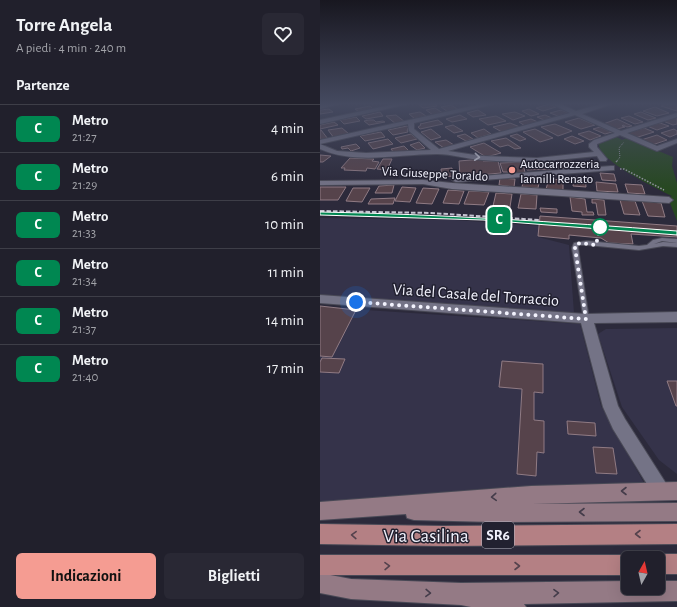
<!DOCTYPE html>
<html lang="it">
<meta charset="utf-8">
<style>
body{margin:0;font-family:"Alegreya Sans",sans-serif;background:#292834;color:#f1f3f6;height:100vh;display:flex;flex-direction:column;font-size:15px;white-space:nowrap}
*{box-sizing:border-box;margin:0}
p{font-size:13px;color:#a2a3a9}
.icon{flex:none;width:22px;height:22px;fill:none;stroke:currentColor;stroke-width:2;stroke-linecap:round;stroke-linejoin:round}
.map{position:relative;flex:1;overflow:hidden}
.drawer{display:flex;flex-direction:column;background:#21202c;width:320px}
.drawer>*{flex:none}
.badge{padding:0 8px;border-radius:6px;font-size:14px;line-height:26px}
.needle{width:26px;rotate:8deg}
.controls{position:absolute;left:301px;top:551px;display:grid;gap:8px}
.controls a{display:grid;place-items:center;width:44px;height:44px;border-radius:6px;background:#21202c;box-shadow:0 4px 16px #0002,0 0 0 1px #3e3e48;font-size:20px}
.you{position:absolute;width:20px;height:20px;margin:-10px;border:3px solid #fff;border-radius:50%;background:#1a73e8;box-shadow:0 0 0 6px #1a73e833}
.map>.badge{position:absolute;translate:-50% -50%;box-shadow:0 0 0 2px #fff}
h2{padding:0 16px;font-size:15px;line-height:36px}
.round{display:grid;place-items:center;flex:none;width:42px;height:42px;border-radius:6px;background:#292834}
.head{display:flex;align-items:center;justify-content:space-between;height:68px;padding:0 16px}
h1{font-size:19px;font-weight:700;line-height:30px}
.primary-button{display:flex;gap:8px;margin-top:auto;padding:8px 16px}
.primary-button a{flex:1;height:46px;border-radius:6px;background:#f59c92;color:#111;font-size:16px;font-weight:700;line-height:46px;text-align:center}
.primary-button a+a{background:#292834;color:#f1f3f6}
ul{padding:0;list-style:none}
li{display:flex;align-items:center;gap:12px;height:48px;padding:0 16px;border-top:1px solid #3e3e48}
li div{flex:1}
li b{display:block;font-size:15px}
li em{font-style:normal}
li .badge{min-width:44px;font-weight:700;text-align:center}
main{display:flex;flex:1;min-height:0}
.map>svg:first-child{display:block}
.built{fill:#35334a}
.green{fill:#274821}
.building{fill:#56434b;stroke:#907b84}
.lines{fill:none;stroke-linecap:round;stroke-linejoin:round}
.lane-casing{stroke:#494956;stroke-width:2}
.street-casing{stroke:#494956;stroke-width:2}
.secondary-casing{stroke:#494956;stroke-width:2}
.primary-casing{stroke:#494956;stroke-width:2}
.path-far1{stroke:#9797a4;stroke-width:1;stroke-dasharray:1 1;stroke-linecap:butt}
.path{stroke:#9797a4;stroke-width:1.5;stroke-dasharray:1.5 1.5;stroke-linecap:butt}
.lane{fill:#747386;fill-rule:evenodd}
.street{fill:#747386;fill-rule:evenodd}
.secondary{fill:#947a85;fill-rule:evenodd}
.primary{fill:#b48084;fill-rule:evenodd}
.rail{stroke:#c5c4d1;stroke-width:2;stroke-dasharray:4.5 2;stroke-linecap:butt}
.oneway{stroke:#c6c6d3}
.oneway2{stroke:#443c4a}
.oneway3{stroke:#55424d}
.line{fill:#008751;stroke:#fff}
.walk{stroke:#f2f2fd;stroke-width:4;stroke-dasharray:0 7.2}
.poi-dot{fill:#f59c92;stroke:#222130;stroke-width:1.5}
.stop-dot{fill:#fff;stroke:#008751;stroke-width:2}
.labels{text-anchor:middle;stroke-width:3;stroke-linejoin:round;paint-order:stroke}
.far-poi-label{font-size:13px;fill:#f2f2fd;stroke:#222130;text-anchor:start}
.far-street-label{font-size:13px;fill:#f2f2fd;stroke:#222130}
.shield{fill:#222130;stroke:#b4b3c0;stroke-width:1}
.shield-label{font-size:15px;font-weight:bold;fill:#f2f2fd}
.street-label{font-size:16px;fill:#f2f2fd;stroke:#222130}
.near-street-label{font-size:19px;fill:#f2f2fd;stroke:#222130}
</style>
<main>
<section class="drawer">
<div class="head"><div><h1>Torre Angela</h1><p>A piedi · 4 min · 240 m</p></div><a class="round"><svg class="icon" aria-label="heart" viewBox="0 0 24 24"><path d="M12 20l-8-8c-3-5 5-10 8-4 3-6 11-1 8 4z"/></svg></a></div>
<h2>Partenze</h2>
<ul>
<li><span class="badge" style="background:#008751;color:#fff">C</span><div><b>Metro</b><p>21:27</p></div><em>4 min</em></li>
<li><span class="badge" style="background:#008751;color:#fff">C</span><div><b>Metro</b><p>21:29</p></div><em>6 min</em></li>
<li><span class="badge" style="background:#008751;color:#fff">C</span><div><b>Metro</b><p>21:33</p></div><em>10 min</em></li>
<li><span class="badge" style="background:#008751;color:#fff">C</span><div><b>Metro</b><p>21:34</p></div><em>11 min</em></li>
<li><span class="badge" style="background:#008751;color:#fff">C</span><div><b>Metro</b><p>21:37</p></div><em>14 min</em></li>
<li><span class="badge" style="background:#008751;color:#fff">C</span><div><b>Metro</b><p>21:40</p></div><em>17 min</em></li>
</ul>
<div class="primary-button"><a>Indicazioni</a><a>Biglietti</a></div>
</section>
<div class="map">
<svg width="357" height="607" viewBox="0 0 357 607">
<rect width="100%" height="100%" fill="#2c2a3b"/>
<g class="built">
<path d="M0,218L135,220L219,226L218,237L249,245L254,313L0,295Z"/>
<path d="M0,307L260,324L281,406L324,483L171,488L0,502Z"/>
<path d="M357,328V474L339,460L302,407L278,334L286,329Z"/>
</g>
<path class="green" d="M297,137L302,140L307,138L353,157L352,166L357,183V221L348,198L352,196C338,189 277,160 279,144Z"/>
<g class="building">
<path d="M98,104H115L117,106L103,108Z"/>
<path d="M229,104L236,107L223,111L216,108Z"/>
<path d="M346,104H357V111L341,106Z"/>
<path d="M131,105L139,110L128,112L121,107Z"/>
<path d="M50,106L53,109L39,112L35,109Z"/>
<path d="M335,107L349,113L337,116L323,111Z"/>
<path d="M115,108L123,113L113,115L106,110Z"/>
<path d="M9,109L13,112L0,114V110Z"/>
<path d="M209,109L219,114L211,116L202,111Z"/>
<path d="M158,110L166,115L153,117L147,113Z"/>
<path d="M241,110L249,113L238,116L230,113Z"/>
<path d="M60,112L63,116L46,119L42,116Z"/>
<path d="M100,112L106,116L95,119L89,114Z"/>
<path d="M195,112L205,116L193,120L182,114Z"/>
<path d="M321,112L336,118L328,120L314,114Z"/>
<path d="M76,115L85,122L76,124L66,116Z"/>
<path d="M140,115L147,119L132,122L126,119Z"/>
<path d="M225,115L232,118L224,120L217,117Z"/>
<path d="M176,116L186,121L168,125L159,119Z"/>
<path d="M309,116L323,122L315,124L301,118Z"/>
<path d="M36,117L40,121L24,124L20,120Z"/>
<path d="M355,117L357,118V124L353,125L343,121Z"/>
<path d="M259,118L275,125L261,129L245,122Z"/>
<path d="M211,119L218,122L205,126L199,122Z"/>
<path d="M297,119L312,126L307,127L303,125L302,126L305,127L297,129L283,124Z"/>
<path d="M49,120H54L56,122L63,121L65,122L49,125L44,121Z"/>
<path d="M118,120L123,124L100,129L98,127L101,125L100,124Z"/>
<path d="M14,122L18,125L0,129V125Z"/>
<path d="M190,123L200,127L182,132L173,127Z"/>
<path d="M340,123L349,126L337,130L327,126Z"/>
<path d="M235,124L252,131L238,136L221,127Z"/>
<path d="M133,125L143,131L134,133L125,127Z"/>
<path d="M87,126L89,128L87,129L89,130H87L88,132L73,135L68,130Z"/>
<path d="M280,127L292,132L285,134L273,129Z"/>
<path d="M22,128L29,134L14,138L8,130Z"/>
<path d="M324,128L334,132L315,138L305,133Z"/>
<path d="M111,129L121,137L111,140L101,132Z"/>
<path d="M164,129L171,134L158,138L151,133Z"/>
<path d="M215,129L233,138L220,142L203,132Z"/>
<path d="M354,129L357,131V134L350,137L341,133Z"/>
<path d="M0,130H1L8,139L0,141Z"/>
<path d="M269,131L281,136L270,140L258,134Z"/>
<path d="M61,132L65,137L45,141L40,136Z"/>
<path d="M91,134L97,139L81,143L75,138Z"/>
<path d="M145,134L153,139L146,141L137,136Z"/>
<path d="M197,134L206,139L200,141L190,136Z"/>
<path d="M337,135L347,140L332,145L321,140Z"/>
<path d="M252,136L264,141L255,144L244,139Z"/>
<path d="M186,138L201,148L195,149L188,145L180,147L171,141Z"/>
<path d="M68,139L73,144L53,149L48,143Z"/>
<path d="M126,140L134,145L124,148L115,142Z"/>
<path d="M99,142L105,148L97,150L90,145Z"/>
<path d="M164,143L181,153L166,157L150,147Z"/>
<path d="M36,144L40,148L31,151L28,148L22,149L21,147Z"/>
<path d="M84,146L89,151L74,153L71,149Z"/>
<path d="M0,155L11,156L3,162H0Z"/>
<path d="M30,158L54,159L52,161L59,162L55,169L47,168L46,171L24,170L25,168H21Z"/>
<path d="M63,159H72L67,170L57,169Z"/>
<path d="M162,159L163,161H178L181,173L140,177L139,161Z"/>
<path d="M252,161L257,168L239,169L236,163Z"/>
<path d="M203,162L205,173L196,174L195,172H183L180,163Z"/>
<path d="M230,164L232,169L207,170L205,165Z"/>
<path d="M132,168L133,176L122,177L121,169Z"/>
<path d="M280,173L294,174L296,181L282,180Z"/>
<path d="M204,177L220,178L218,188L202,187Z"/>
<path d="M254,177H265L266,187L253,186Z"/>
<path d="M180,178L195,179L194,187L179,185Z"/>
<path d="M229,179L243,180V190L226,189Z"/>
<path d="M276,182L296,184L298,192L277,191Z"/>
<path d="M305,184L322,185L325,194L308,193Z"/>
<path d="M74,185L72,193H55L59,186Z"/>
<path d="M0,187H26L18,200H0Z"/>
<path d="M82,187L96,188L90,202L75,201Z"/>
<path d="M33,188H50L42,202L26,201Z"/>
<path d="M103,188L119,189L112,204L96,203Z"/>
<path d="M128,190L144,191L139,204L123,203Z"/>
<path d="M149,191L169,192L164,205L144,204Z"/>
<path d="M176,193L192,194L190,207L173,206Z"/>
<path d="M201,194L217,195L216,209L198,208Z"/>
<path d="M250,197L265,199L267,212H273L274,215H262V212L252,211Z"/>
<path d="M75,198L73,204H48L51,199Z"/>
<path d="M272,199L284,200L286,215H278L276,203H272Z"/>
<path d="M300,200L315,201L320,215L304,214Z"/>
<path d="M322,201L341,203L345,217L328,216Z"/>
<path d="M220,208L237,209V213L221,212Z"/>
<path d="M220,216L357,226V237L311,234L313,244L289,243L281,238L249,235V239L218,236Z"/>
<path d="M0,306L36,310L12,357L0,356Z"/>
<path d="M2,358L25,359L19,373L0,372V362Z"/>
<path d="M182,361L223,364V393L214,392V420L224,421V453L217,452L216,476L197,474L202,389L179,387Z"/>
<path d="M347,381H357V406H356Z"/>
<path d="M247,421L275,423L276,436L248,434Z"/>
<path d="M273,447L293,448L297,474L276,473Z"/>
</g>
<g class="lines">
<g class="lane-casing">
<path id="lane" d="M342,238L357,239V243L342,241L334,244L343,242L357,243V247L343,246L319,250L267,245H258V248L269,319L268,321H264L252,248L254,243L267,241L319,246L327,245L333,240Z"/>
</g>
<g class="street-casing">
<g id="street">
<path d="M4,104H19L0,109V105Z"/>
<path d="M75,104H88L0,124V120Z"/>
<path d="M161,104H174L94,123V129L119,149L250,113L232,104H241L256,111L281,104H292L262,114L301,131L357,113V117L307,133L337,146L357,139V143L337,151L300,135L277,144V147L287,159L286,161H280L277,156C238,160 201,164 162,160C147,159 132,154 117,154C78,154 36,165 0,149V140ZM255,115L295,133L274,140L269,144V147L274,152L217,158L162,156L128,151ZM88,124L89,131L111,150L46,153L17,151L0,144Z"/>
<path d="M291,166H294V170L136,182L132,180L136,178Z"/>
<path d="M103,180L132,183L349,197L353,200L349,203L132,189L103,184L0,185V181Z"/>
<path d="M0,295L266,314L357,312V322L274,323L298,406L305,419L347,485L350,491L347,497L341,500L335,497L293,429L283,407L261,323L0,303Z"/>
</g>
</g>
<g class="secondary-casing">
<g id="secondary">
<path d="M357,482V500L212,504L357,503V521L172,522L94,520L87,518L86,514L0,520V502L211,486Z"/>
<path d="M0,573L31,579L141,583L308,581V588H338V581H357V601L204,604L206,607H151L141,605L31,599L0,593Z"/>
</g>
</g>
<g class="primary-casing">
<g id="primary">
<path d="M0,524L123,526L357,524V544L123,546L0,544Z"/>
<path d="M338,554H357V574H338V558H330Z"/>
<path d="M0,555H308L315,558H308V575H0Z"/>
</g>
</g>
<path class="path-far1" d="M297,161L300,157L299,148L304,142"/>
<g class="path">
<path d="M296,162L298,160"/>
<path d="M300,169H304L344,190"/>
</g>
<use href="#lane" class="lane"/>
<use href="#street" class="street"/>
<use href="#secondary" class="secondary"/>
<use href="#primary" class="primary"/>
<path class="rail" d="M0,211L111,213L219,220"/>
</g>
<defs><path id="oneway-chevron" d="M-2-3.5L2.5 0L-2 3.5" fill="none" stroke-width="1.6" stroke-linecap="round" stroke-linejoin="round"/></defs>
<use class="oneway" href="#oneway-chevron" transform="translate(157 157) rotate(6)"/>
<g class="oneway2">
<use href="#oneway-chevron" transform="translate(304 491) rotate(180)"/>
<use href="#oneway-chevron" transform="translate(174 497) rotate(176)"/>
<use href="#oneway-chevron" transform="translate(262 512) rotate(180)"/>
<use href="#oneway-chevron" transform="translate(108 593) rotate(2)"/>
<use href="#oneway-chevron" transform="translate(236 593) rotate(-1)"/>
</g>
<g class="oneway3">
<use href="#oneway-chevron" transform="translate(318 534) rotate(180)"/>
<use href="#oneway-chevron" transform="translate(34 535) rotate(-178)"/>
<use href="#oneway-chevron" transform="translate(67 566) rotate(-1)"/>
<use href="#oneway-chevron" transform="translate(197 566)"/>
</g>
<linearGradient id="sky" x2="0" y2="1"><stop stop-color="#181720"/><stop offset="0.55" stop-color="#454a60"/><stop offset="1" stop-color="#454a60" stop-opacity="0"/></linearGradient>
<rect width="357" height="189" fill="url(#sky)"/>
<path class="line" d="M0,212C119,214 238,222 357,231V235L163,220L0,215Z"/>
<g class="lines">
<path class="walk" d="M36,302L266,319L255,248L256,244L261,243L276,245L280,227"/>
</g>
<circle class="poi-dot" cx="192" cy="170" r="4"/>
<circle class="stop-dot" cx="280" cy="227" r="8"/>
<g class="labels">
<g class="far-poi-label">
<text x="200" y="168">Autocarrozzeria<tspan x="200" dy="15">Iannilli Renato</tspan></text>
</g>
<g class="far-street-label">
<text transform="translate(115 173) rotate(3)" y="5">Via Giuseppe Toraldo</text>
</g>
<rect class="shield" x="162" y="522" width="32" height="26" rx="3"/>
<g class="shield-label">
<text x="178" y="540">SR6</text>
</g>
<g class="street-label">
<text transform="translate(156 294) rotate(4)" y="6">Via del Casale del Torraccio</text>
</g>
<g class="near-street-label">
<text x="106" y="542">Via Casilina</text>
</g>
</g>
</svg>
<div class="controls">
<a><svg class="needle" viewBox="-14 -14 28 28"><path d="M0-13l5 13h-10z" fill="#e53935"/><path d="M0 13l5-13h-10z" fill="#a2a3a9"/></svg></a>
</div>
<div class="you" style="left:36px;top:302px"></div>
<b class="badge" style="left:179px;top:220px;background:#008751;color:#fff">C</b>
</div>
</main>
